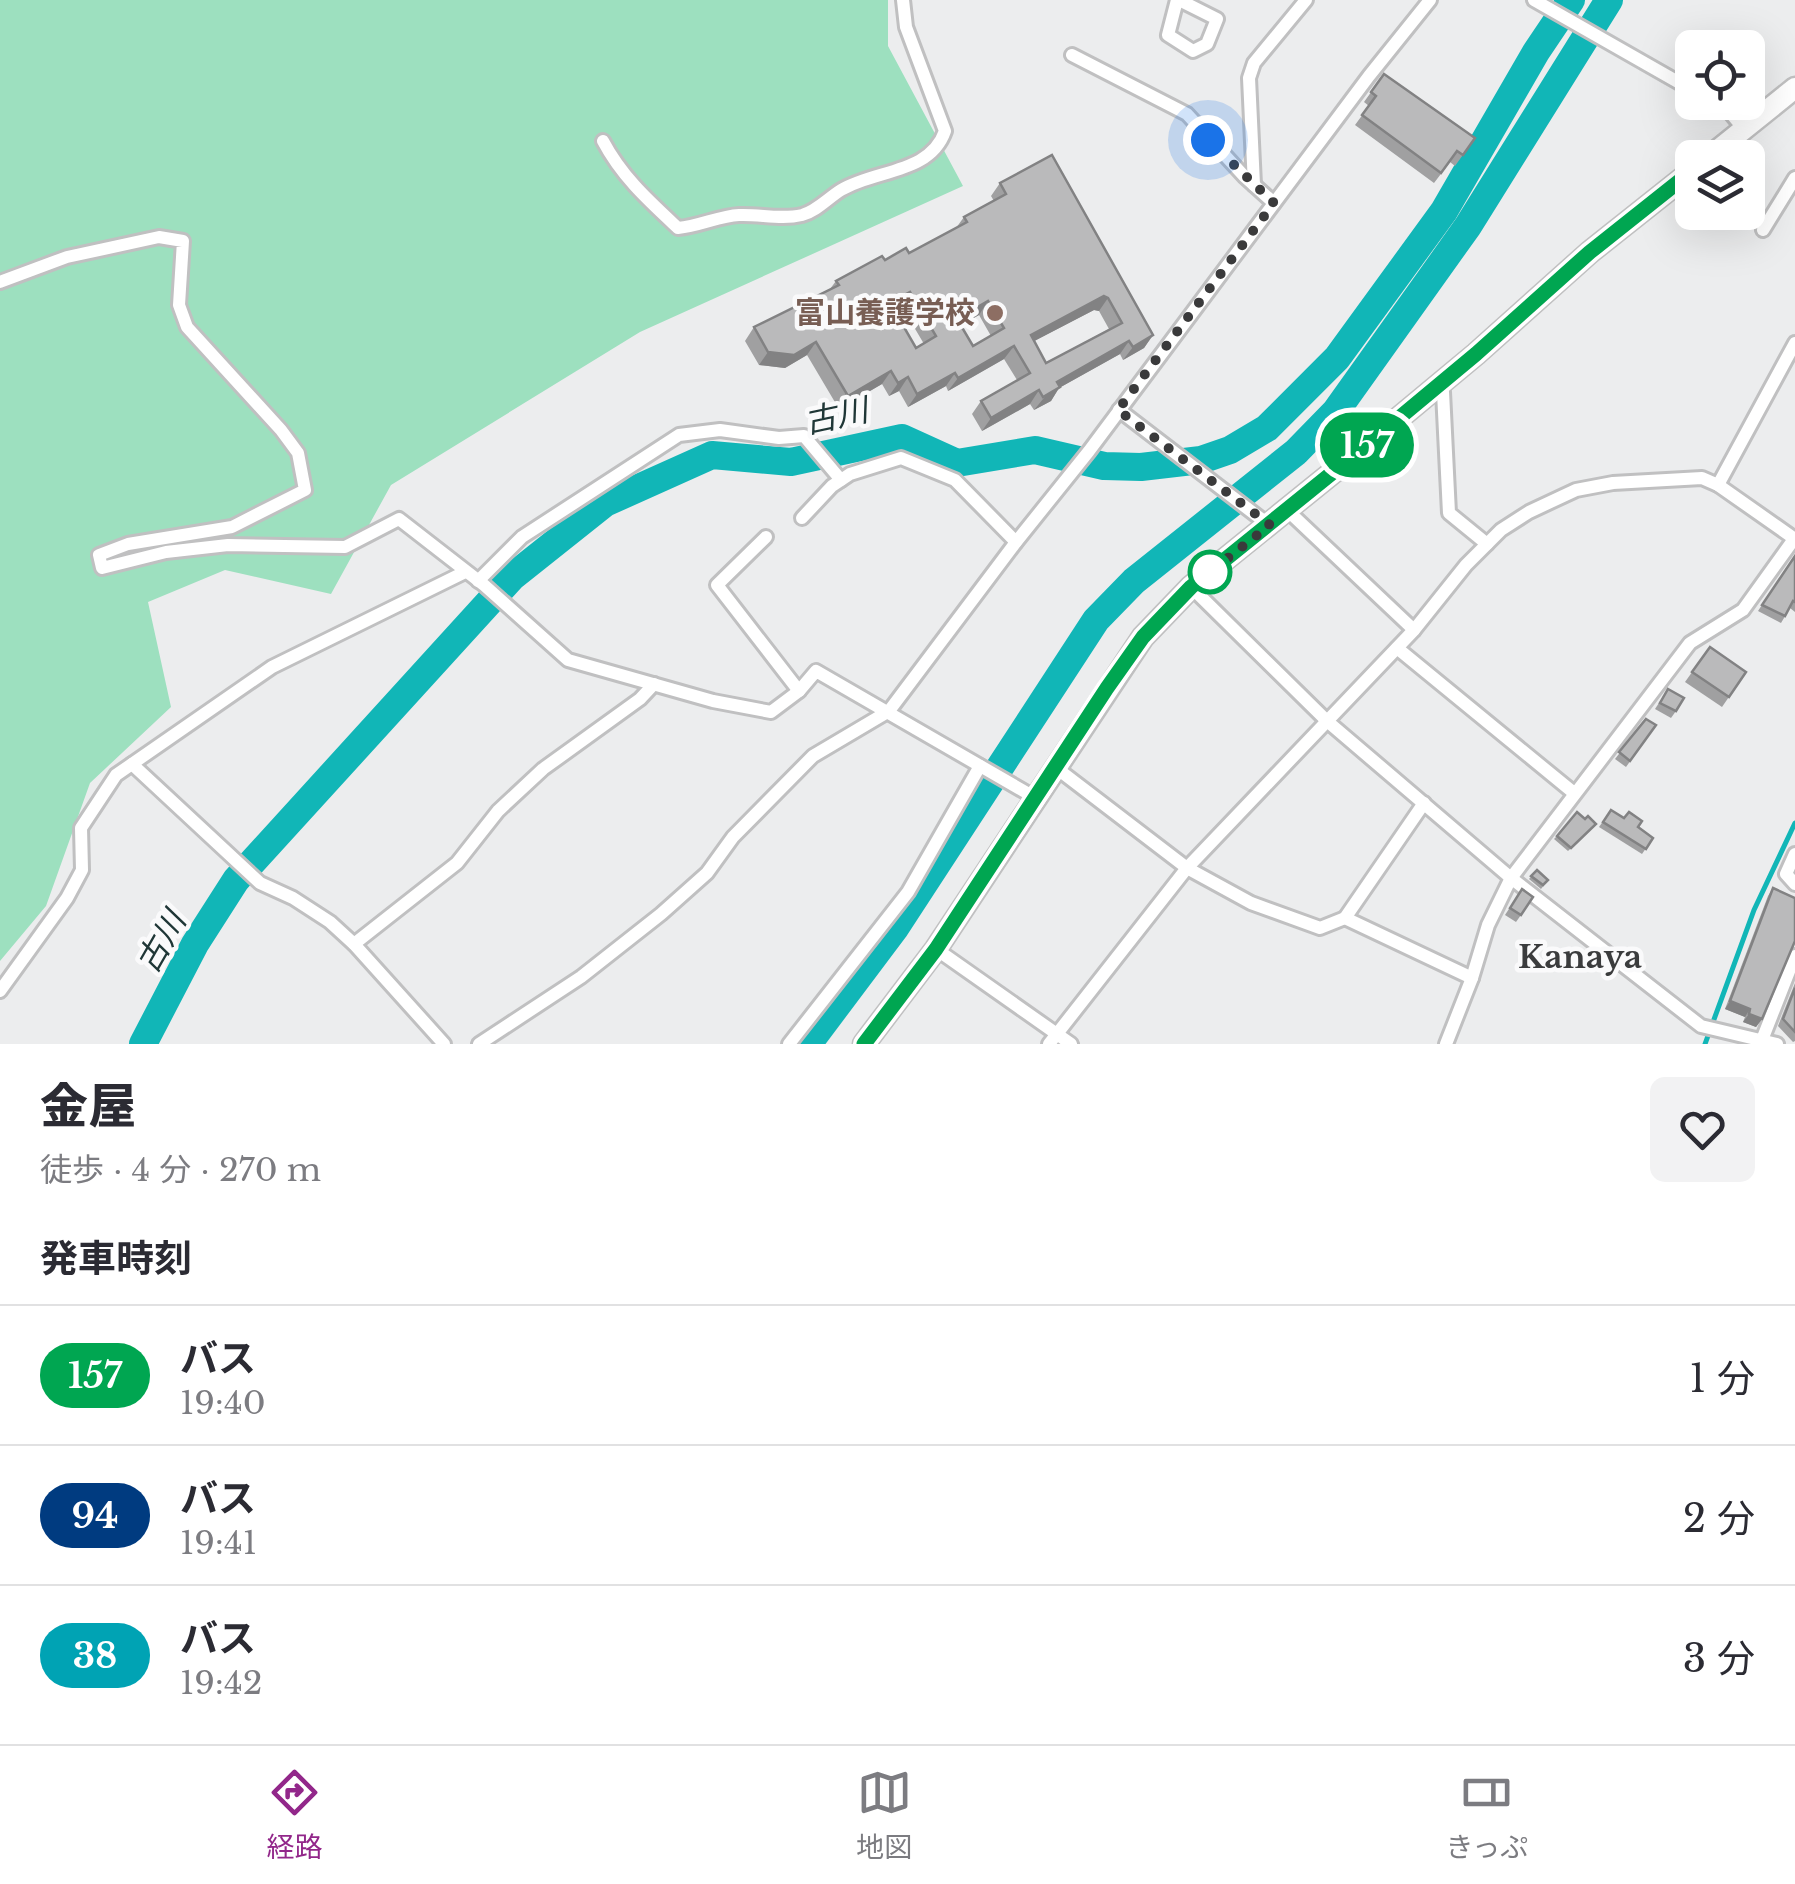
<!DOCTYPE html>
<html lang="ja">
<meta charset="utf-8">
<style>
body{margin:0;font-family:"Libre Baskerville","Noto Sans JP",serif;background:#f2f2f3;color:#2b2b33;height:100vh;display:flex;flex-direction:column;font-size:38px;white-space:nowrap}
*{box-sizing:border-box;margin:0}
p{font-size:32px;color:#7c7c81}
.icon{flex:none;width:55px;height:55px;fill:none;stroke:currentColor;stroke-width:2;stroke-linecap:round;stroke-linejoin:round}
.map{position:relative;height:1044px;overflow:hidden}
.side{display:flex;flex-direction:column;background:#fff;flex:1}
.side>*{flex:none}
.badge{padding:0 20px;border-radius:32px;font-size:35px;line-height:65px}
.tools{position:absolute;left:1675px;top:30px;display:grid;gap:20px}
.tools a{display:grid;place-items:center;width:90px;height:90px;border-radius:15px;background:#fff;box-shadow:0 10px 40px #0002;font-size:50px}
.you{position:absolute;width:50px;height:50px;margin:-25px;border:8px solid #fff;border-radius:50%;background:#1a73e8;box-shadow:0 0 0 15px #1a73e833}
.map>.badge{position:absolute;translate:-50% -50%;box-shadow:0 0 0 5px #fff}
h2{padding:0 40px;font-size:38px;line-height:90px}
.round{display:grid;place-items:center;flex:none;width:105px;height:105px;border-radius:15px;background:#f2f2f3}
.overview{display:flex;align-items:center;justify-content:space-between;height:170px;padding:0 40px}
h1{font-size:48px;font-weight:800;line-height:75px}
ul{padding:0;list-style:none}
li{display:flex;align-items:center;gap:30px;height:140px;padding:0 40px;border-top:2px solid #e1e1e2}
li div{flex:1}
li b{display:block;font-size:38px}
li em{font-style:normal}
li .badge{min-width:110px;font-weight:700;text-align:center}
.tabs{display:flex;justify-content:space-around;align-items:center;height:140px;border-top:2px solid #e1e1e2;background:#fff;font-size:28px;color:#7c7c81}
.tabs a{display:grid;justify-items:center;gap:5px}
.tabs .on{color:#92278a}
.map>svg:first-child{display:block}
.green{fill:#9de0bf}
.lines{fill:none;stroke-linecap:round;stroke-linejoin:round}
.stream{stroke:#11b6b7;stroke-width:5}
.river{stroke:#11b6b7;stroke-width:28}
.minor-casing{stroke:#c0c0c1;stroke-width:18}
.primary-casing{stroke:#c0c0c1;stroke-width:25}
.minor{stroke:#fff;stroke-width:12}
.primary{stroke:#fff;stroke-width:20}
.wall{fill:#a0a0a1;fill-rule:evenodd}
.shaded-wall{fill:#828283}
.building{fill:#bababb;stroke:#828283;stroke-width:2.5;fill-rule:evenodd}
.line-casing{stroke:#fff;stroke-width:22}
.line{stroke:#00a651;stroke-width:15}
.walk{stroke:#3a3a3b;stroke-width:10;stroke-dasharray:0 18}
.education-dot{fill:#8d6e63;stroke:#fafafb;stroke-width:4}
.stop-dot{fill:#fff;stroke:#00a651;stroke-width:5}
.labels{text-anchor:middle;stroke-width:9;stroke-linejoin:round;paint-order:stroke}
.education-label{font-size:30px;font-weight:bold;fill:#785e54;stroke:#fafafb;text-anchor:end}
.water-label{font-size:32px;font-style:italic;fill:#203737;stroke:#fafafb}
.neighbourhood-label{font-size:32px;font-weight:bold;fill:#3b3c3d;stroke:#fafafb}
</style>
<div class="map">
<svg width="1795" height="1044" viewBox="0 0 1795 1044">
<rect width="100%" height="100%" fill="#ecedee"/>
<path class="green" d="M0,0H888V46L963,186L640,332L391,485L331,594L225,570L148,602L171,707L90,783L46,906L0,961Z"/>
<g class="lines">
<path class="stream" d="M1705,1044L1754,910L1795,823"/>
<g class="river">
<path d="M143,1044L195,944L236,880L512,577L605,503L712,455L791,462L902,438L957,463L1035,450L1104,466L1141,467L1201,460L1230,450L1267,428L1337,358L1444,211L1536,52L1571,0"/>
<path d="M808,1044L895,928L1096,620L1134,581L1296,452L1336,411L1468,226L1609,0"/>
</g>
<g class="minor-casing">
<g id="minor">
<path d="M1177,0L1168,35L1193,51L1207,44L1217,19L1179,0"/>
<path d="M1534,0L1692,90"/>
<path d="M1072,55L1187,114L1244,176L1274,203"/>
<path d="M1715,102L1728,110L1743,128"/>
<path d="M603,141C622,177 649,201 678,228C700,226 719,216 739,215C760,214 781,220 802,215C817,211 828,198 841,190C876,169 930,174 945,131L906,27L903,0"/>
<path d="M1254,185L1249,78L1254,63L1306,0"/>
<path d="M1763,230L1795,178"/>
<path d="M0,282L67,257L159,237L183,241L179,305L187,327L281,430L298,453L305,490L232,527L128,544L99,555L102,568L166,552L228,545L345,547L399,519L484,585L568,660L713,701L771,712L799,691L816,671L1034,797"/>
<path d="M1438,385L1443,392L1449,513L1487,544"/>
<path d="M1119,410L1269,525"/>
<path d="M1718,485L1795,343"/>
<path d="M1287,510L1414,630"/>
<path d="M802,518L832,486L850,474L901,458L955,480L1016,542"/>
<path d="M766,537L717,585L799,691"/>
<path d="M478,581L522,537L679,435L720,430L779,438L804,436L841,480"/>
<path d="M1191,587L1327,721L1511,878L1701,1026L1777,1044"/>
<path d="M1397,648L1574,793"/>
<path d="M132,764L260,883L293,898L330,922L354,944L444,1044"/>
<path d="M1055,767L1187,868L1251,903L1320,928L1345,918L1472,978"/>
<path d="M1795,854L1786,874L1795,884"/>
<path d="M1345,918L1424,803"/>
<path d="M354,944L457,863L498,811L543,769L640,699L654,684"/>
<path d="M936,949L1071,1044"/>
<path d="M0,991L67,898L82,870L81,828L116,775L272,667L465,572"/>
<path d="M1762,1040L1795,956"/>
<path d="M479,1044L581,977L661,914L707,873L733,837L813,756L889,711L1016,542L1089,451L1369,76L1430,0"/>
<path d="M789,1044L908,892L980,766"/>
<path d="M1049,1044L1187,868L1414,630L1466,565L1501,530L1529,512L1576,490L1613,483L1702,478L1718,485L1795,539"/>
<path d="M1446,1044L1472,978L1488,925L1511,878L1690,643L1743,610L1794,539"/>
</g>
</g>
<g class="primary-casing">
<g id="primary">
<path d="M1708,158L1795,88"/>
<path d="M864,1044L936,949L1143,637L1191,587L1363,448L1476,354L1590,252L1692,171"/>
</g>
</g>
<use href="#minor" class="minor"/>
<use href="#primary" class="primary"/>
</g>
<g class="wall">
<path d="M1384,74L1475,138L1455,166L1450,162L1434,183L1355,125L1369,106L1364,102Z"/>
<path d="M1000,183L1153,335L1144,348L1123,360L1120,354L1059,388L1051,401L1034,410L1030,404L982,431L972,414L981,401L1017,380L1004,359L948,391L946,386L908,407L899,391L889,396L882,384L839,409L807,355L785,368L759,365L745,341L754,327L830,289L836,281L885,260L909,253L956,228L964,217L994,201L991,196ZM901,305L924,344L916,348L893,309ZM1094,310L1099,311L1109,329L1046,363L1034,341ZM979,315L991,336L973,346L961,325Z"/>
<path d="M1795,555V612L1790,608L1781,623L1758,611Z"/>
<path d="M1710,647L1746,672L1722,707L1685,682Z"/>
<path d="M1668,689L1676,711L1671,718L1655,709Z"/>
<path d="M1646,719L1656,725L1626,767L1615,759Z"/>
<path d="M1611,810L1653,838L1642,854L1599,827Z"/>
<path d="M1585,819L1596,824L1568,851L1554,839L1557,836Z"/>
<path d="M1537,870L1548,880L1541,889L1529,879Z"/>
<path d="M1773,888L1762,1019L1756,1027L1743,1022L1745,1017L1725,1009L1768,896Z"/>
<path d="M1522,889L1521,915L1516,922L1505,915Z"/>
<path d="M1795,983V1041L1793,1042L1778,1026Z"/>
</g>
<g class="shaded-wall">
<path d="M910,292L901,305L881,316L890,303Z"/>
<path d="M1104,296L1108,298L1099,311L1094,310L1021,348L1031,335Z"/>
<path d="M988,301L979,315L948,332L957,319Z"/>
<path d="M1153,335L1144,348L1123,360L1133,347Z"/>
<path d="M1129,341L1120,354L1059,388L1051,401L1034,410L1057,382Z"/>
<path d="M816,342L807,355L785,368L759,365L768,352Z"/>
<path d="M1014,346L1004,359L948,391L958,378Z"/>
<path d="M891,371L882,384L839,409L848,396Z"/>
<path d="M955,373L946,386L908,407L917,394Z"/>
<path d="M908,377L899,391L889,396L898,383Z"/>
<path d="M1039,390L1030,404L982,431L991,418Z"/>
<path d="M1730,1001L1750,1009L1745,1017L1725,1009Z"/>
<path d="M1749,1014L1762,1019L1756,1027L1743,1022Z"/>
</g>
<g class="building">
<path d="M1384,74L1475,138L1463,155L1457,151L1441,173L1362,115L1376,96L1371,92Z"/>
<path d="M1052,155L1153,335L1133,347L1129,341L1057,382L1060,387L1043,397L1039,390L991,418L981,401L1030,373L1014,346L958,378L955,373L917,394L908,377L898,383L891,371L848,396L816,342L794,355L768,352L754,327L839,285L836,281L882,256L885,260L906,248L909,253L967,222L964,217L1006,194L1000,183ZM910,292L936,336L916,348L890,303ZM1104,296L1108,298L1122,323L1046,363L1031,335ZM988,301L1004,328L973,346L957,319Z"/>
<path d="M1795,556V602L1793,601L1785,616L1762,605Z"/>
<path d="M1710,647L1746,672L1729,697L1692,672Z"/>
<path d="M1668,689L1684,698L1676,711L1660,703Z"/>
<path d="M1646,719L1656,725L1630,761L1619,752Z"/>
<path d="M1611,810L1624,818L1629,812L1642,821L1638,827L1653,838L1646,849L1603,822Z"/>
<path d="M1577,812L1585,819L1588,816L1596,824L1571,848L1557,836Z"/>
<path d="M1537,870L1548,880L1543,885L1531,876Z"/>
<path d="M1773,888L1795,898V941L1762,1019L1749,1014L1750,1009L1730,1001Z"/>
<path d="M1522,889L1533,897L1521,915L1510,908Z"/>
<path d="M1795,988V1032L1783,1019Z"/>
</g>
<g class="lines">
<g class="line-casing">
<path id="line" d="M864,1044L936,949L1107,688L1143,637L1191,587L1363,448L1476,354L1590,252L1692,171"/>
</g>
<use href="#line" class="line"/>
<path class="walk" d="M1208,140L1274,203L1118,410L1270,525L1210,572"/>
</g>
<circle class="education-dot" cx="995" cy="313" r="10"/>
<circle class="stop-dot" cx="1210" cy="572" r="20"/>
<g class="labels">
<g class="education-label">
<text x="975" y="323">富山養護学校</text>
</g>
<g class="water-label">
<text transform="translate(836 416) rotate(-12)" y="11">古川</text>
<text transform="translate(161 942) rotate(-60)" y="11">古川</text>
</g>
<g class="neighbourhood-label">
<text x="1580" y="968">Kanaya</text>
</g>
</g>
</svg>
<div class="tools">
<a><svg class="icon" aria-label="locate" viewBox="0 0 24 24"><circle cx="12" cy="12" r="6"/><path d="M12 2v4M12 18v4M2 12h4M18 12h4"/></svg></a>
<a><svg class="icon" aria-label="layers" viewBox="0 0 24 24"><path d="M12 4l9 5-9 5-9-5zM3 14l9 5 9-5"/></svg></a>
</div>
<div class="you" style="left:1208px;top:140px"></div>
<b class="badge" style="left:1367px;top:445px;background:#00a651;color:#fff">157</b>
</div>
<section class="side">
<div class="overview"><div><h1>金屋</h1><p>徒歩 · 4 分 · 270 m</p></div><a class="round"><svg class="icon" aria-label="heart" viewBox="0 0 24 24"><path d="M12 20l-8-8c-3-5 5-10 8-4 3-6 11-1 8 4z"/></svg></a></div>
<h2>発車時刻</h2>
<ul>
<li><span class="badge" style="background:#00a651;color:#fff">157</span><div><b>バス</b><p>19:40</p></div><em>1 分</em></li>
<li><span class="badge" style="background:#003b80;color:#fff">94</span><div><b>バス</b><p>19:41</p></div><em>2 分</em></li>
<li><span class="badge" style="background:#00a3b4;color:#fff">38</span><div><b>バス</b><p>19:42</p></div><em>3 分</em></li>
</ul>
</section>
<nav class="tabs">
<a class="on"><svg class="icon" aria-label="directions" viewBox="0 0 24 24"><path d="M12 3l9 9-9 9-9-9zM9 14v-3h6M13 9l2 2-2 2"/></svg>経路</a>
<a><svg class="icon" aria-label="map" viewBox="0 0 24 24"><path d="M3 6l6-2 6 2 6-2v14l-6 2-6-2-6 2zM9 4v14M15 6v14"/></svg>地図</a>
<a><svg class="icon" aria-label="tickets" viewBox="0 0 24 24"><path d="M3 7h18v10H3zM15 7v10"/></svg>きっぷ</a>
</nav>
